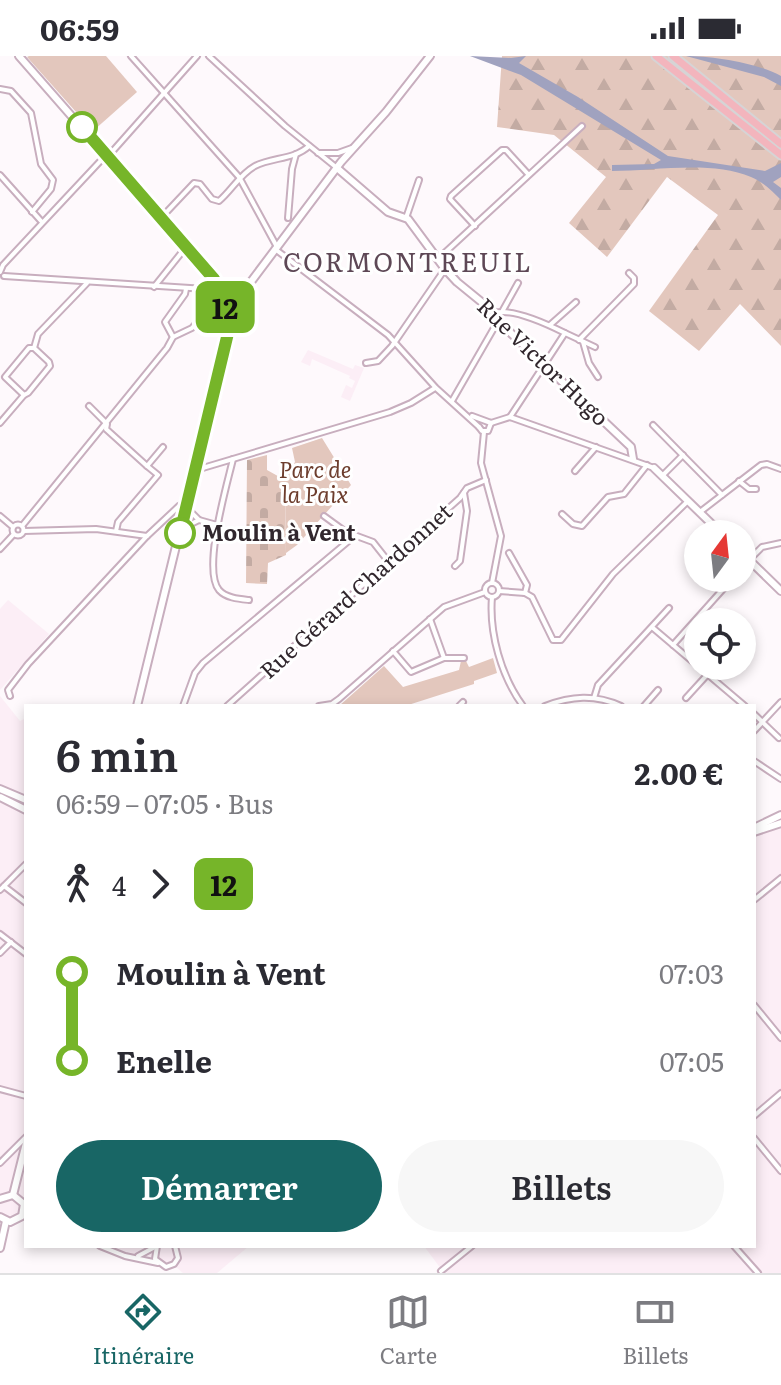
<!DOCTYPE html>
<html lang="fr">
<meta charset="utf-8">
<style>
body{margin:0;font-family:Literata,serif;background:#f7f7f7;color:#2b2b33;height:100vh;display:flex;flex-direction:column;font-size:30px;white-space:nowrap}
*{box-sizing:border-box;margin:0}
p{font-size:26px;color:#7c7c81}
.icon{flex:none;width:44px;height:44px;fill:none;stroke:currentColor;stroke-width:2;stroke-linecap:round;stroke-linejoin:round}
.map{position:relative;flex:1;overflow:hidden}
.side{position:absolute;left:24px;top:648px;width:732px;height:544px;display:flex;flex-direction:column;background:#fff;border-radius:0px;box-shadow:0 4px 12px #0003}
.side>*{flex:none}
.badge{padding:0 16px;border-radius:12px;font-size:28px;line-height:52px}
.needle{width:52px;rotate:15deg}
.controls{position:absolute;left:684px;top:464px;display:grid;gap:16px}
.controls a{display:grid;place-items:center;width:72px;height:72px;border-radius:50%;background:#fff;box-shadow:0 4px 12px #0003;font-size:40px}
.map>.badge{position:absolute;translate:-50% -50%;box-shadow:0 0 0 4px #fff}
.legs{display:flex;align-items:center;gap:12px;height:88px;padding:0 32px;font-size:26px}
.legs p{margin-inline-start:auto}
.headline{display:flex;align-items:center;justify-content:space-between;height:136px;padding:0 32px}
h1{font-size:44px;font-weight:600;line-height:60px}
.button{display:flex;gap:16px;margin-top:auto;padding:16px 32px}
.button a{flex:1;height:92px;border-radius:48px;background:#186665;color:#fff;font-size:32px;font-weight:600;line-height:92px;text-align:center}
.button a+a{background:#f7f7f7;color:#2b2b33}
ul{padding:0 32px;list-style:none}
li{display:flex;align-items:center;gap:28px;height:88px;font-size:30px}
li i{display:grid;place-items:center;width:12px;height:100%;margin:0 10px;background:currentColor}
li i::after{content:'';width:20px;height:20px;margin:-10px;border:6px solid;border-radius:50%;background:#fff}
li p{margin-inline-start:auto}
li:first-child i{background:linear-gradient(#0000 50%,currentColor 0)}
li:last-child i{background:linear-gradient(currentColor 50%,#0000 0)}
.status{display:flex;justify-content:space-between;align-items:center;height:56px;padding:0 40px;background:#fff;direction:ltr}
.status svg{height:22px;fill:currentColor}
.dock{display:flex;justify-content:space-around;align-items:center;height:112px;border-top:2px solid #e1e1e2;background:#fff;font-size:22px;color:#7c7c81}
.dock a{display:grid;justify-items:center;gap:4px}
.dock .on{color:#186665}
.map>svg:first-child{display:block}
.built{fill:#fceef6}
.forest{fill:url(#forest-firs)}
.cemetery{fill:url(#cemetery-stones)}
.green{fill:#e3c7bd}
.water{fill:#a0a2bf}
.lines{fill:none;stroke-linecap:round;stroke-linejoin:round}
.street-casing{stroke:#c8aebe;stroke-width:8}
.secondary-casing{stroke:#c8aebe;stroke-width:10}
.highway-casing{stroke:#d6d4d5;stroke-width:11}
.street{stroke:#fff;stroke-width:4}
.secondary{stroke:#fff;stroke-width:6}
.highway{stroke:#f3b5bd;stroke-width:7}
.line-1-casing{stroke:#fff;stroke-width:18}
.line-1{stroke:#76b529;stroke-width:12}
.stop-1-dot{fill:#fff;stroke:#76b529;stroke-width:4}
.labels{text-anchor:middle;stroke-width:6;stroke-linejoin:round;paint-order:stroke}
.street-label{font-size:22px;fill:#31272d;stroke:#fff}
.park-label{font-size:22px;font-style:italic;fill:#6d3d2d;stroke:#fff}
.stop-label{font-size:22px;font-weight:bold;fill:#31272d;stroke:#fff;text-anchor:start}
.quarter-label{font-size:26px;letter-spacing:2px;fill:#5e4856;stroke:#fff}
</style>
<div class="status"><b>06:59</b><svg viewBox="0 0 49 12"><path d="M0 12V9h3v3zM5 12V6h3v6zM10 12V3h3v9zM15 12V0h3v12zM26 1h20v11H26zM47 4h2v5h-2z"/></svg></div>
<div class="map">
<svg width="781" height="1217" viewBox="0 0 781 1217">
<defs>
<pattern id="forest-firs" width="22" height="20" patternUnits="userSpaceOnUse" patternTransform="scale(2)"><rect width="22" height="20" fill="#e3c7bd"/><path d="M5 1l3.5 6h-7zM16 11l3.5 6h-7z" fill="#c3aba3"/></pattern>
<pattern id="cemetery-stones" width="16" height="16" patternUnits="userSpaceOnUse" patternTransform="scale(2)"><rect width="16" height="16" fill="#e3c7bd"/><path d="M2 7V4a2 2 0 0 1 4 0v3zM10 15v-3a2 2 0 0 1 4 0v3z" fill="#c3aba3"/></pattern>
</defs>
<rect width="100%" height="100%" fill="#fef9fc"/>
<g class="built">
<path d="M308,294L353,313L355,309L364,312L350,345L341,341L346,329L352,332L355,325L349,322L350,320L312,303L310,310L301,306Z"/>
<path d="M8,544L49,578L0,634V553Z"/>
<path d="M0,640L20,665L26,662V1157L15,1165L0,1161Z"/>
<path d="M781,765V1217H444L424,1190H754V776Z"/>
<path d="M100,1190H249L217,1217H183L174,1209L166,1211L125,1200Z"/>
</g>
<path class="forest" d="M502,0H781V290L740,248L699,295L649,255L718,159L667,121L607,201L569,167L606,121L554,79L497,71Z"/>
<path class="cemetery" d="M267,399V414L285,424L286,499L268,507L267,528L246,527L247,404Z"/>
<g class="green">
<path d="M29,0H106L137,36L93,75L27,1Z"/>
<path d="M322,382L351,429L297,489L286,497L285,424L295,406L292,392Z"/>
<path d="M493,602L497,617L474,625V628L405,650H339L384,610L403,631L459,614L461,605H466L469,611Z"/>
</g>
<g class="water">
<path d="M470,0L511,2L526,0L519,7L578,41L668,100L765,115L781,107V121L773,126L781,132V144C772,135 762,125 751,121C712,104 653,115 612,115V109L654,108L661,104L521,19Z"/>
<path d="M686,0C712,0 758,7 781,20V30L764,21Z"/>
</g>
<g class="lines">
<g class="street-casing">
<g id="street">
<path d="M131,0L239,121L277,191"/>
<path d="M209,0L285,70L337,112"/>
<path d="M0,33L11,35L31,57L41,108L53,124L51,133L32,156"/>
<path d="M318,97H338L352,92"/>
<path d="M0,119L41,165"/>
<path d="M161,162L194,127L200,128L212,143L219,145C232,134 239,119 255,110C272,101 294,104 309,90"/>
<path d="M288,162L292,113L296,98"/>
<path d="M406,162L419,124"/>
<path d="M475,170L450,143L451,140L502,94H506L528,118"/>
<path d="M275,193L388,279L436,332L479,371"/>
<path d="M438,203L582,70"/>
<path d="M0,216L3,209L106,99L111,97L197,0"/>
<path d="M4,220L221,234"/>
<path d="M154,231L186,191"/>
<path d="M503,254L518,227"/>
<path d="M495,257C513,252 549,269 565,277L510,361"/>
<path d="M550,269L576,246"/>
<path d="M565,277L595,291"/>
<path d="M173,281L165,266L185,238L186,233"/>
<path d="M579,284L634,228V222L629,217"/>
<path d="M583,286L589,307L598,321"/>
<path d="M29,292H34L49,306L50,310L28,337L24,339L5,321Z"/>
<path d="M34,292L38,278L87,227"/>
<path d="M366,307L378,305L392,290L445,213"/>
<path d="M452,345L498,265"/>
<path d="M89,350L107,368L106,373L147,410"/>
<path d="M472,360L491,367"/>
<path d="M0,367L24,339"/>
<path d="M491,367L510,361L654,412"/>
<path d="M653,369L722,439"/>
<path d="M479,371L482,375H488L491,367"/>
<path d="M484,376L481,407L501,480L492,527"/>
<path d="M233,403C227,429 202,513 219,534C226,542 239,543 249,544"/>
<path d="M196,414L390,356L411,347L435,332"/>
<path d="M575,415L596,391"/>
<path d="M662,420L683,399"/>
<path d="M739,425L749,433H756"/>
<path d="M186,451L199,464L217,469"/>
<path d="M700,456L761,409L767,408L781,413"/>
<path d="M562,458L573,468L582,470L608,441L624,438L647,409"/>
<path d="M0,460L13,471"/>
<path d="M324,460L346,476L373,486L388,505"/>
<circle cx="18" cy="474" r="5.5"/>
<path d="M22,470L167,292L173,281L192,272L204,258"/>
<path d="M181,473L199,464"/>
<path d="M24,475L96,473L147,480L179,450L188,446"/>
<path d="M116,475L118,466L158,419L147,410L163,391"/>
<path d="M0,493L14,478"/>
<path d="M509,497L527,529L525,537"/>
<path d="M455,510L460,505L467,455L464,437"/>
<path d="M742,511L762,491L781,487"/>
<circle cx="492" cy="534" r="7"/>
<path d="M499,535L525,537L532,541L553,584H561L613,518L688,445"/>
<path d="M492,541C489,577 501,620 523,650"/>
<path d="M430,563L444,602"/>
<path d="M653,572L745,650"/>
<path d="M673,589L733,522"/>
<path d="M393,595L411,616L444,602H464"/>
<path d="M10,640L8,634L28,608L147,480"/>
<path d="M594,642L598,629L669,552"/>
<path d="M686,642L707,619"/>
<path d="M183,650L195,617L203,607L351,483L353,478"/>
<path d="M227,650L460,442L467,432L486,424"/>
<path d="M319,650L332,648L339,643L444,551L485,536"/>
<path d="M459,650L463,646"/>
<path d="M545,650C571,640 595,638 621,650"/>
<path d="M644,650L658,634"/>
<path d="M754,658L779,682"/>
<path d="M754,675L781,646"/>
<path d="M754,705L781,723"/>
<path d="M4,830L26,847"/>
<path d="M0,834L26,808"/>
<path d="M754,844L781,822"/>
<path d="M0,878L26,898"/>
<path d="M0,897L11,886"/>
<path d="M754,949L781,982"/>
<path d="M0,1033L26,1040"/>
<path d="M754,1060L781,1037"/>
<path d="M754,1082L781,1115"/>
<path d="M0,1107L26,1081"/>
<path d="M100,1190L125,1200L158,1207"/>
<path d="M157,1190L155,1203L166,1211L174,1208L178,1202L175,1190"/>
<path d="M734,1190L758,1217"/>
<path d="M138,1200L155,1191"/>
<path d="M441,1215L472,1190"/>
</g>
</g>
<g class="secondary-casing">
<g id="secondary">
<path d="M19,0L214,223L221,234L227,273"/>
<path d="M337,112L388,156L408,163L445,213L457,226L495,257L498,265L631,391L633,403"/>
<path d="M218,229L234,233L248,228"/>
<path d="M222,235L230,243L232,260"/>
<path d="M654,412L722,478"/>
<path d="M742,497L781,535"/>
<path d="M137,650L228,277L250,227L341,106L386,56L430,0"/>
<path d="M0,733L26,744"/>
<path d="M0,741L26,754"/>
<path d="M754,772L781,759"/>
<path d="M754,776L781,767"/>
<path d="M13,1139L26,1087"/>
<path d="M0,1143L13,1139"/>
<path d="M0,1161L10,1166L22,1160L24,1148L13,1139"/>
<path d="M0,1192L6,1165"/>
</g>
</g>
<g class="highway-casing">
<g id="highway">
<path d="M656,0L781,99"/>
<path d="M673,0L781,88"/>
</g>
</g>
<use href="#street" class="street"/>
<use href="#secondary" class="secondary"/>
<use href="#highway" class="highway"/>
</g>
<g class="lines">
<g class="line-1-casing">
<path id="line-1" d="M82,71L214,223C225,240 226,258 228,277L180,477"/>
</g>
<use href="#line-1" class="line-1"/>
</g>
<g class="stop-1-dot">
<circle cx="82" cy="71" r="14"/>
<circle cx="180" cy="477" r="14"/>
</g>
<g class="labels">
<g class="street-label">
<text transform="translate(543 306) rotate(44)" y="8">Rue Victor Hugo</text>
<text transform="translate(356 535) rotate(-42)" y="8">Rue Gérard Chardonnet</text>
</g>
<g class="park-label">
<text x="315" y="422">Parc de<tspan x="315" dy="25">la Paix</tspan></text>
</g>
<g class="stop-label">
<text x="202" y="485">Moulin à Vent</text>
</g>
<g class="quarter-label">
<text x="408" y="216">CORMONTREUIL</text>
</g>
</g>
</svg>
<div class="controls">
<a><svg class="needle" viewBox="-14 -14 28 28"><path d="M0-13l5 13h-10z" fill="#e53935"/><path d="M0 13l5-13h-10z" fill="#7c7c81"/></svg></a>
<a><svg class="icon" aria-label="locate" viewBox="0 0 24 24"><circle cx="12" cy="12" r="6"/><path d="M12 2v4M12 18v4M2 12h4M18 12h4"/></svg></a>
</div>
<b class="badge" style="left:225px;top:251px;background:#76b529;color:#111">12</b>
<section class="side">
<div class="headline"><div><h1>6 min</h1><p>06:59 – 07:05 · Bus</p></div><b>2.00 €</b></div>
<div class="legs"><svg class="icon" aria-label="walk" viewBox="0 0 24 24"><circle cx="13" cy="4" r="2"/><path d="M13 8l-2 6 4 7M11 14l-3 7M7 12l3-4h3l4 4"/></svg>4<svg class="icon" aria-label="forward" viewBox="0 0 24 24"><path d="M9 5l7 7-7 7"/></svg><b class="badge" style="background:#76b529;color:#111">12</b></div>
<ul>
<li><i style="color:#76b529"></i><b>Moulin à Vent</b><p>07:03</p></li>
<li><i style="color:#76b529"></i><b>Enelle</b><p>07:05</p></li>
</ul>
<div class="button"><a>Démarrer</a><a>Billets</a></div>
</section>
</div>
<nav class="dock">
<a class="on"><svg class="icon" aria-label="directions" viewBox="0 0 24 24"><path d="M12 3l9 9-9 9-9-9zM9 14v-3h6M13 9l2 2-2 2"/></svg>Itinéraire</a>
<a><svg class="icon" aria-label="map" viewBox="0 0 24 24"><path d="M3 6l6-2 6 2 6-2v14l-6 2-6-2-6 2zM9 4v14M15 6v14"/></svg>Carte</a>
<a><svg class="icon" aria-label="tickets" viewBox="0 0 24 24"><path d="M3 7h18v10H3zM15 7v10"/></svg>Billets</a>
</nav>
